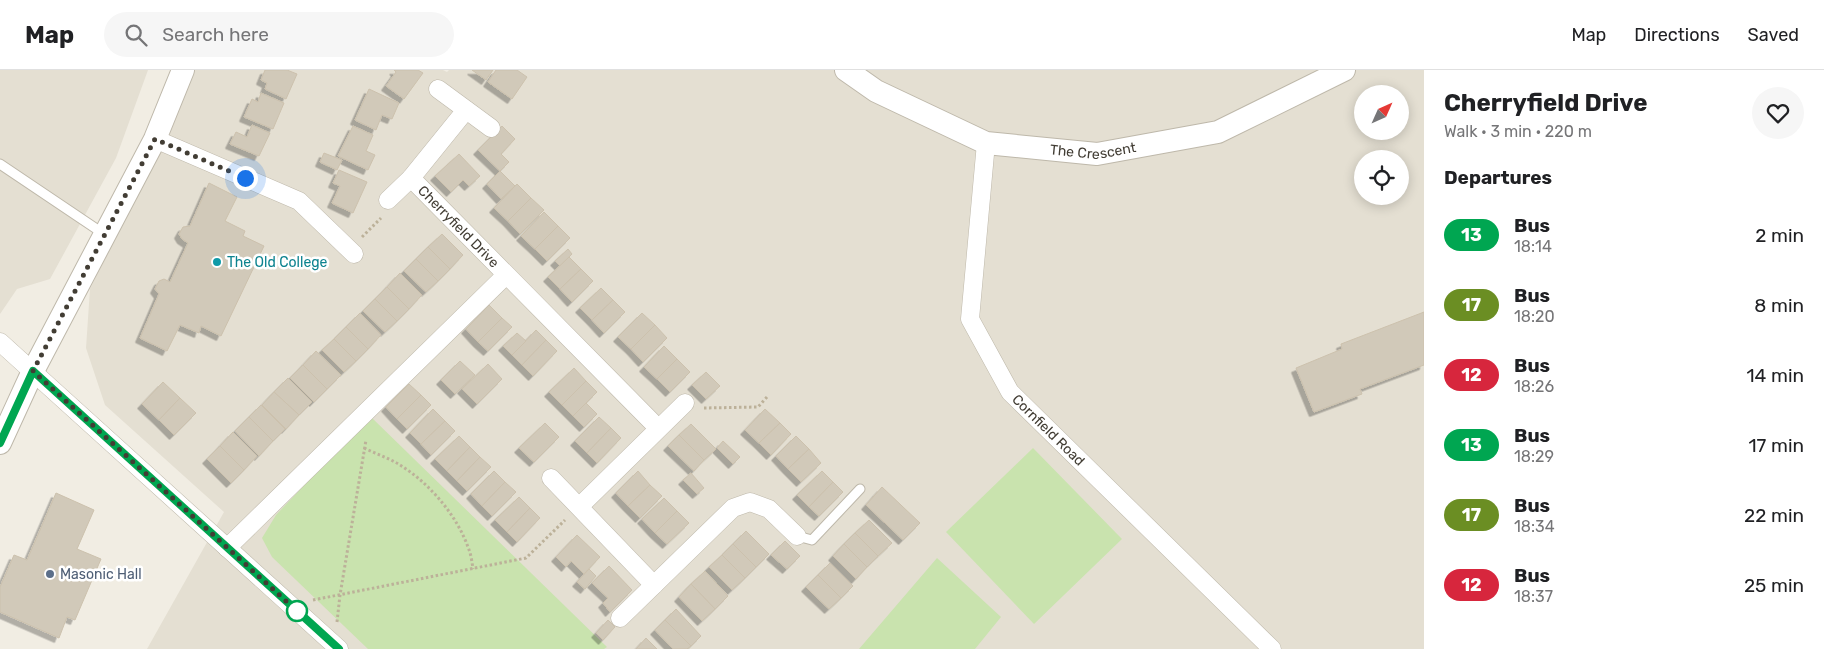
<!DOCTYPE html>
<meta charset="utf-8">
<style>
body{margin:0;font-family:Rubik,sans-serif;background:#f6f6f6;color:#202124;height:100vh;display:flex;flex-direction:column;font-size:19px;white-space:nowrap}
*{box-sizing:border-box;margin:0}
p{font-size:16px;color:#757577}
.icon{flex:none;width:28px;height:28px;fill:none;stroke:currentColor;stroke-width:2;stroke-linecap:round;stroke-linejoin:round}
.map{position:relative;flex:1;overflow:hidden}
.details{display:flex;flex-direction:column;background:#fff;width:400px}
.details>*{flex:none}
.badge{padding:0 10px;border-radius:16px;font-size:18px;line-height:32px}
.needle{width:32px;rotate:45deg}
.tools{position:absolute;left:1354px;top:15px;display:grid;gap:10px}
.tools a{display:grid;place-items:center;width:55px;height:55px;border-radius:50%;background:#fff;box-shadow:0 2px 12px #0003;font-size:25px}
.you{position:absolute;width:25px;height:25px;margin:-12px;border:4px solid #fff;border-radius:50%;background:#1a73e8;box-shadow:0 0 0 8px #1a73e833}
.map>.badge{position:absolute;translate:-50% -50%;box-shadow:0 0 0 2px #fff}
h2{padding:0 20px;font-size:19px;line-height:45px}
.round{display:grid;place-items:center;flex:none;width:52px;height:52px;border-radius:26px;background:#f6f6f6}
.overview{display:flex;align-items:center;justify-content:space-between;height:85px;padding:0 20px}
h1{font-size:24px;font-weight:700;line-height:38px}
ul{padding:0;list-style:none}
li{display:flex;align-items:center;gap:15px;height:70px;padding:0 20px}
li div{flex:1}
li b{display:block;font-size:19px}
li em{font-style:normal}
li .badge{min-width:55px;font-weight:700;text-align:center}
header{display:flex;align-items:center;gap:30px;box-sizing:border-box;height:70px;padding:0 25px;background:#fff;border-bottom:1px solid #e0e0e0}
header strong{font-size:24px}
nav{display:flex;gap:28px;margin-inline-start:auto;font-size:18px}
.search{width:350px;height:45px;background:#f6f6f6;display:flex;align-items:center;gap:12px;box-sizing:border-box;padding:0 18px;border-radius:28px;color:#757577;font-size:19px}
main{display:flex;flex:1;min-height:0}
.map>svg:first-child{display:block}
.residential{fill:#e4dfd2;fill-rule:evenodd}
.park{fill:#c9e3ae}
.building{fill:#d1c9b9;stroke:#ccc1ad;filter:url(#shadow)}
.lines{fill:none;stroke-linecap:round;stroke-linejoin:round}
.service-casing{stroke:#beb8aa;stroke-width:11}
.minor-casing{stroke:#beb8aa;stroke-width:19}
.tertiary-casing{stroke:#beb8aa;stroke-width:24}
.path{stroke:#bcb199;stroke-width:3;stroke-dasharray:2.5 2.5;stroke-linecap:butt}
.service{stroke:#fff;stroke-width:9}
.minor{stroke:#fff;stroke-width:18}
.tertiary{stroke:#fff;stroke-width:22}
.line-casing{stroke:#fff;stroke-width:11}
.line{stroke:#00a651;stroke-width:8}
.walk{stroke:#423d34;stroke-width:5;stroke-dasharray:0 9}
.culture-dot{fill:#0f9aa8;stroke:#fff;stroke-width:2}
.service-dot{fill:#5c6f8a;stroke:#fff;stroke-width:2}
.stop-dot{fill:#fff;stroke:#00a651;stroke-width:2.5}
.labels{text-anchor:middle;stroke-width:5;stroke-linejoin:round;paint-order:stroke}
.street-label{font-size:14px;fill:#423d34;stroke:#fff}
.culture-label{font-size:14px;fill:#0d838f;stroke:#fff;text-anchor:start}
.service-label{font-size:14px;fill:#4e5e75;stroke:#fff;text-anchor:start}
</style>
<header>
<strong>Map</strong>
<div class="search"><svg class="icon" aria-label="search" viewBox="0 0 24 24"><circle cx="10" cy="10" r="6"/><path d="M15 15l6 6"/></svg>Search here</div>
<nav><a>Map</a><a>Directions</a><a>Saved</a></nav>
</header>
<main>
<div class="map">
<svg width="1424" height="579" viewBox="0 0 1424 579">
<defs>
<filter id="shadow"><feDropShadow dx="-4.5" dy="4.5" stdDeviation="0" flood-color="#0004"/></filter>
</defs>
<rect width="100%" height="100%" fill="#f1ede3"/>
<g class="residential">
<path d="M0,0H148L116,88L50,209L17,219L0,244Z"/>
<path d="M193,0H443L447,2L449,0H1424V579H147L224,442L105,335L86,278L90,219L150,98ZM1362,24H1400V61H1362ZM1362,89H1400V126H1362Z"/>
</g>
<g class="park">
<path d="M370,346L607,577L604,579H368L272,487L262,468L276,445Z"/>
<path d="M1033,378L1122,469L1034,554L946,462Z"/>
<path d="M937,488L1001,547L975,579H859Z"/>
</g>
<g class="building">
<path d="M265,0H287L297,4L286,29L265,19L267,13L261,10Z"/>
<path d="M394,0H418L423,3L404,29L386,16L396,2Z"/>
<path d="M472,0H493L486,10Z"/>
<path d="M496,0H517L527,7L512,29L488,12Z"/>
<path d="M369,19L399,33L392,49L382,45L376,60L355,50Z"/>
<path d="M261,23L284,33L273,59L244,47L252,29L258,32Z"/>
<path d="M252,55L270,63L259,86L230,74L236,62L247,67Z"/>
<path d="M353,56L373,65L366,81L375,85L368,100L338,86Z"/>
<path d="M502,56L515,69L501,84L509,92L500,101L478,80Z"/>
<path d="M324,83L342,90L337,100L320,92Z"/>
<path d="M459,84L480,106L469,116L463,110L451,122L435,106Z"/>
<path d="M339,100L367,112L353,143L332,133L340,116L333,113Z"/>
<path d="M500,101L515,116L501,129L487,114Z"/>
<path d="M209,113L237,127L225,151L245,161L243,166L264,176L221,266L201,256L199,263L180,255L167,281L140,268L159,224L155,219L159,211L164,209L170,212L188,173L182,169L179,164L183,157L190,156Z"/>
<path d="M517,114L531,128L508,151L494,138Z"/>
<path d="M531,128L544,140L520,164L508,151Z"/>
<path d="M544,142L558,156L535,179L521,166Z"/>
<path d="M558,156L570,168L547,191L535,179Z"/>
<path d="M442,164L463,185L450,199L428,177Z"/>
<path d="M428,177L450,199L438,211L416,189Z"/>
<path d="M568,179L572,184L560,196L555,191Z"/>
<path d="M569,187L581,199L560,219L548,207Z"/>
<path d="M416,189L438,211L426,222L404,201Z"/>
<path d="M581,199L593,211L572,232L560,219Z"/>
<path d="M400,203L422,225L409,239L387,217Z"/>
<path d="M387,217L409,239L397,251L375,229Z"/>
<path d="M601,218L613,230L592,250L580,238Z"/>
<path d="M375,229L397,251L385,262L363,241Z"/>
<path d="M613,230L625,242L604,263L592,250Z"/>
<path d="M489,235L502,248L478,272L466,259Z"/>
<path d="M1424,242V295L1360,319L1362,324L1314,342L1296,298L1342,279L1341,274Z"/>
<path d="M360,243L381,265L368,279L346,257Z"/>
<path d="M642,243L655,255L631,279L618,267Z"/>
<path d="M502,248L512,257L488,281L478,272Z"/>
<path d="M655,255L667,268L643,292L631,279Z"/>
<path d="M346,257L368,279L356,291L334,269Z"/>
<path d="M536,260L546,270L522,295L512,285Z"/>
<path d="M517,263L526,271L512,285L503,276Z"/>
<path d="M334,269L356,291L344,302L322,280Z"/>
<path d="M546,270L557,281L533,306L522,295Z"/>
<path d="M664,276L677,289L657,309L644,297Z"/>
<path d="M316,281L341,305L327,319L303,295Z"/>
<path d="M677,289L690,302L670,322L657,309Z"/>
<path d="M460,291L475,305L455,324L441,310Z"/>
<path d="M488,294L502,309L477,334L462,319Z"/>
<path d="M303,295L327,319L314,332L290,308Z"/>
<path d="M574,298L586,311L562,335L549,322Z"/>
<path d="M706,302L720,316L706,329L692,315Z"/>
<path d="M288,308L312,332L299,345L274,322Z"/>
<path d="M586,311L597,322L573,346L562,335Z"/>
<path d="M163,312L180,328L159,350L142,334Z"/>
<path d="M409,314L421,325L397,349L386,337Z"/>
<path d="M274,322L299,345L286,359L262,335Z"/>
<path d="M421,325L431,335L407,359L397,349Z"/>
<path d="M180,328L196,343L174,365L159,350Z"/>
<path d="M586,333L597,344L584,357L573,346Z"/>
<path d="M261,335L285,359L273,371L249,347Z"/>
<path d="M433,339L445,351L421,374L410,363Z"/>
<path d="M765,339L780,353L759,373L745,360Z"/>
<path d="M249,347L273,371L259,386L235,361Z"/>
<path d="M599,347L611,358L587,383L575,371Z"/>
<path d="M445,351L455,361L431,385L421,374Z"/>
<path d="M545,353L559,367L534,392L519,378Z"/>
<path d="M780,353L791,364L771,385L759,373Z"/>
<path d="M691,354L716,379L704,390L679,365Z"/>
<path d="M611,358L621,368L597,393L587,383Z"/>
<path d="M233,362L257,386L244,400L220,376Z"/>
<path d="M679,365L704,390L694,401L668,376Z"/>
<path d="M459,366L470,377L447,401L435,389Z"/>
<path d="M796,366L809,379L788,399L776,386Z"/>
<path d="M723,371L740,387L733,394L717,378Z"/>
<path d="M220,376L244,400L231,413L207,389Z"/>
<path d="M470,377L480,387L457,411L447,401Z"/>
<path d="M809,379L821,393L801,412L788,399Z"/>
<path d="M480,387L491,397L467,421L457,411Z"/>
<path d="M494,401L505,412L482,436L471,424Z"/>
<path d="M638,401L650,415L628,436L616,423Z"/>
<path d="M822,401L833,412L809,437L797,425Z"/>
<path d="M691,403L704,418L697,424L683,410Z"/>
<path d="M505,412L516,422L492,446L482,436Z"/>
<path d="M833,412L843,422L819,446L809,437Z"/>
<path d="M650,415L662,426L640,448L628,436Z"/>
<path d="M882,417L920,453L903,470L866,435Z"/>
<path d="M56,423L94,440L77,479L101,489L75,550L67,547L59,568L0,542V517L14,485L27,490Z"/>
<path d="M519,427L530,438L507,462L495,450Z"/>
<path d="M664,428L677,441L655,463L642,449Z"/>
<path d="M530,438L540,448L517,472L507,462Z"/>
<path d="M677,441L689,453L667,474L655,463Z"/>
<path d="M869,450L892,473L878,486L855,463Z"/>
<path d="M746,461L769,484L756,497L733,474Z"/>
<path d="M855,463L878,486L867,497L844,474Z"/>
<path d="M577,465L600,487L584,504L571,491L566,497L556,487Z"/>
<path d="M785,471L800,486L787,499L771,485Z"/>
<path d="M733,474L756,497L745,508L722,485Z"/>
<path d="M844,474L867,497L856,509L833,486Z"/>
<path d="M722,485L745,508L732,520L709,497Z"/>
<path d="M830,493L853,516L841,528L818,505Z"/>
<path d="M609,496L632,520L610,542L603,533L608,528L592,513Z"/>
<path d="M589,499L596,506L585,519L577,512Z"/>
<path d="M705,501L728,526L715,539L691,514Z"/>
<path d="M818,505L841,528L829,539L806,517Z"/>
<path d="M691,514L715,539L702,551L679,527Z"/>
<path d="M676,539L701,566L691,576L665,550Z"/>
<path d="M608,550L615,557L603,570L596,563Z"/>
<path d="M665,550L691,576L687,579H673L655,560Z"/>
<path d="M646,568L657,579H636Z"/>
</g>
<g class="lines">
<g class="service-casing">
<g id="service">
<path d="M0,94L104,164"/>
<path d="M797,466L812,470L860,419"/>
</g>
</g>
<g class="minor-casing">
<g id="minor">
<path d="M438,19L491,58"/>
<path d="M155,69L299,131L354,184"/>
<path id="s1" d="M986,73L970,249L1010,322L1272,579"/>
<path id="s2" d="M411,108L658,358"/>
<path d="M388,130L411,108L466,40"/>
<path d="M0,272L339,579"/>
<path d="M551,408L654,515"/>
<path d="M580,436L685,333"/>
<path d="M227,478L506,205"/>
<path d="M620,548L733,438L750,432L769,439L797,466"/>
</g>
</g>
<g class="tertiary-casing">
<g id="tertiary">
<path id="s3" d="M846,0L876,21L986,73L1097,84L1218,62L1344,0"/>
<path d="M0,373L33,301L155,69L183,0"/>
</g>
</g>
<g class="path">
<path d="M362,167L381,148"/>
<path d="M704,338L758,337L767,327"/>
<path d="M364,378C376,384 389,388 400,395C429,413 456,444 468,477C471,484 472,492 473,499"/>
<path d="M313,530L526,488L565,450"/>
<path d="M337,552L340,525L366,370"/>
</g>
<use href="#service" class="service"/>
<use href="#minor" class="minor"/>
<use href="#tertiary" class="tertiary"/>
</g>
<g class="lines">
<g class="line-casing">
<path id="line" d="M0,373L33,301L339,579"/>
</g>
<use href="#line" class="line"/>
<path class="walk" d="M245,108L155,69L33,301L297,541"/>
</g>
<circle class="culture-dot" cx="217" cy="192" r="5"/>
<circle class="service-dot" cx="50" cy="504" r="5"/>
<circle class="stop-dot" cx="297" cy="541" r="10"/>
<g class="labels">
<g class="street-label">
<text dy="5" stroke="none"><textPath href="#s3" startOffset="266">The Crescent</textPath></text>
<text dy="5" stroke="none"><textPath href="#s2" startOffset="68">Cherryfield Drive</textPath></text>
<text dy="5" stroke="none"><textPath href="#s1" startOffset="314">Cornfield Road</textPath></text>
</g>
<g class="culture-label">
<text x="227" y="197">The Old College</text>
</g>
<g class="service-label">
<text x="60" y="509">Masonic Hall</text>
</g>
</g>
</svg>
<div class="tools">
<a><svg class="needle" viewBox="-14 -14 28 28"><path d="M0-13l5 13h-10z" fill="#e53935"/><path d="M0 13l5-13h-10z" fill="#757577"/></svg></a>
<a><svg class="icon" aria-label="locate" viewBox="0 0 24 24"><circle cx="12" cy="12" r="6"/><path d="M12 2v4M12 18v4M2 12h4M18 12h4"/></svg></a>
</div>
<div class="you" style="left:245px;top:108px"></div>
</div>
<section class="details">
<div class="overview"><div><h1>Cherryfield Drive</h1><p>Walk · 3 min · 220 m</p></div><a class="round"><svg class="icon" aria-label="heart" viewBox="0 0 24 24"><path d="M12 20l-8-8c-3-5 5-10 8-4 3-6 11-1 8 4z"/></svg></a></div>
<h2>Departures</h2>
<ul>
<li><span class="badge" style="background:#00a651;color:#fff">13</span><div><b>Bus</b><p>18:14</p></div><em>2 min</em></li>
<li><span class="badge" style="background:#6b8e23;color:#fff">17</span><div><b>Bus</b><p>18:20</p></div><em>8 min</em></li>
<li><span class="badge" style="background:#d7263d;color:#fff">12</span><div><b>Bus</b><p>18:26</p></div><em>14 min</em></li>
<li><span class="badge" style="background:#00a651;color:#fff">13</span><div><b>Bus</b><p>18:29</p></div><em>17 min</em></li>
<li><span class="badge" style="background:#6b8e23;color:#fff">17</span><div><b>Bus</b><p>18:34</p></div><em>22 min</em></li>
<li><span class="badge" style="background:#d7263d;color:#fff">12</span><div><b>Bus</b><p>18:37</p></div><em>25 min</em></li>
</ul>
</section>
</main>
